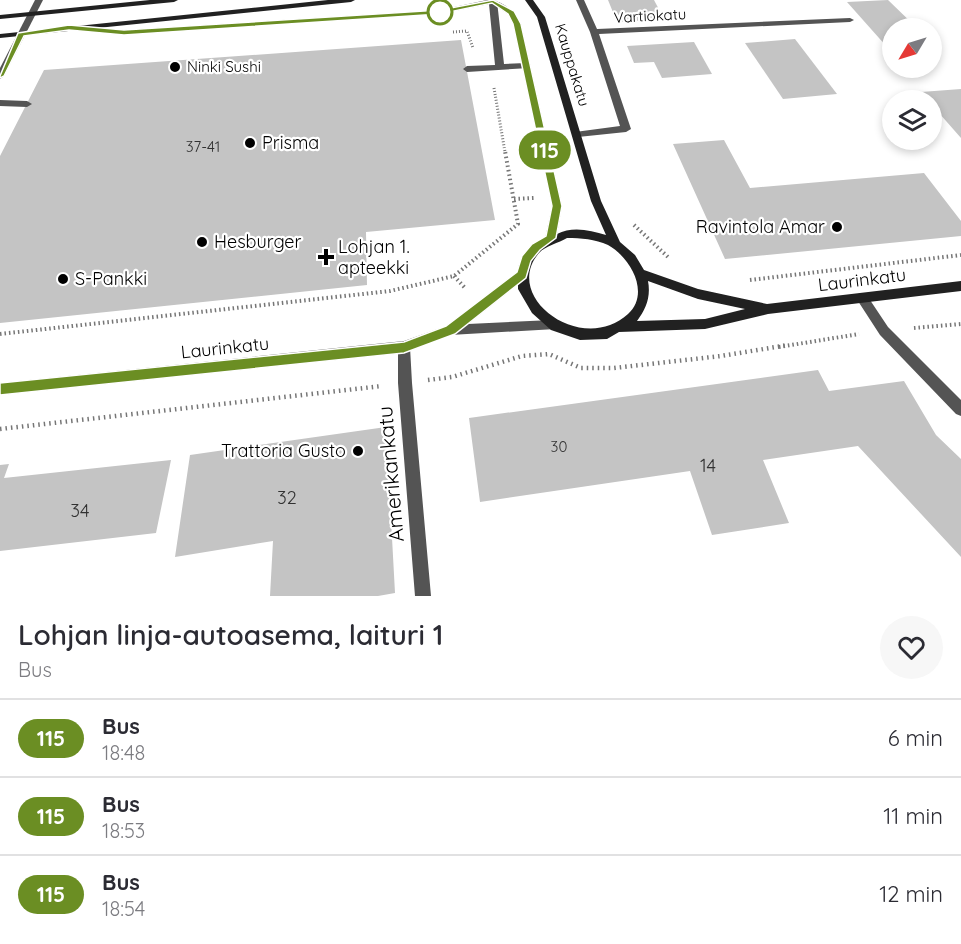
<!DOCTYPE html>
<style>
body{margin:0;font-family:Quicksand,sans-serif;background:#f7f7f7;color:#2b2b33;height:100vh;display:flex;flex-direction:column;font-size:22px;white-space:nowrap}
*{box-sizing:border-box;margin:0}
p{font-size:20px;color:#7c7c81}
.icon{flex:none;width:33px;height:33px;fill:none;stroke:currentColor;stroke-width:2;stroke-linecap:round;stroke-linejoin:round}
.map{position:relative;height:596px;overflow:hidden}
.panel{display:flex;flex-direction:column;background:#fff;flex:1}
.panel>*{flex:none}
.badge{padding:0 12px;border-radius:20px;font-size:21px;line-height:39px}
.needle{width:39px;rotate:232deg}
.tools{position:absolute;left:882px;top:18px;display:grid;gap:12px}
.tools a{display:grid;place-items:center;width:60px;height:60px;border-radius:50%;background:#fff;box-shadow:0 3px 9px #0003;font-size:30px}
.map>.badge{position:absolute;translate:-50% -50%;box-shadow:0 0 0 3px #fff}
.round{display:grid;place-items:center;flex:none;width:63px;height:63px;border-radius:32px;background:#f7f7f7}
.headline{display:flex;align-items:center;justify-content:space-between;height:102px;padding:0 18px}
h1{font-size:28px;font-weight:600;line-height:45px}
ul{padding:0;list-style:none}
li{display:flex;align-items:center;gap:18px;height:78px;padding:0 18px;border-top:2px solid #e1e1e2}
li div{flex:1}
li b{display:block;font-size:22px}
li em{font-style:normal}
li .badge{min-width:66px;font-weight:700;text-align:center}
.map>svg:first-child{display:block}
.building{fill:#c4c4c4}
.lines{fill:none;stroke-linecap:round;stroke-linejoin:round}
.path-far2{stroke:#767676;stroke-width:3;stroke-dasharray:1 2;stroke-linecap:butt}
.path-far1{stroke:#767676;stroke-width:4;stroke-dasharray:1.5 3;stroke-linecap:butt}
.path{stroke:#767676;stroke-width:4.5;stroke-dasharray:1.5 4;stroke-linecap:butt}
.service{fill:#545454;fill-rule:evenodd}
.minor{fill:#545454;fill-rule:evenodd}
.tertiary{fill:#545454;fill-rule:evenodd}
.secondary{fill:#212121;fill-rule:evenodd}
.line{fill:#6b8e23;stroke:#fff;stroke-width:1.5}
.stop-dot{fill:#fff;stroke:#6b8e23;stroke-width:3}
.poi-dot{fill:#000;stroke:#fff;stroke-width:2}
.labels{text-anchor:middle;stroke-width:4.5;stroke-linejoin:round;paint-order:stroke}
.far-street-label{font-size:15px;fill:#000;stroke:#fff}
.far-poi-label{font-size:15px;fill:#000;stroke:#fff;text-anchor:start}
.number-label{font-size:15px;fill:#313131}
.poi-label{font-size:18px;fill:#000;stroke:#fff;text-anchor:start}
.street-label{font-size:18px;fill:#000;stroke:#fff}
.near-number-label{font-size:18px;fill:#313131}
.near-street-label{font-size:21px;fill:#000;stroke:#fff}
</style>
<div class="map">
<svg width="961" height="596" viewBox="0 0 961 596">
<rect width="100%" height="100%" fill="#fff"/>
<g class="building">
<path d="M608,0H654L664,19L617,22Z"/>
<path d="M888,0L917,28H892V46L887,47L847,2Z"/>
<path d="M795,39L837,94L783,99L745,43Z"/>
<path d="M461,40L495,220L366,232L367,285L0,323V156L44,70Z"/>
<path d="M694,42L712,74L662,78L654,62L634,63L627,46Z"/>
<path d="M961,89V138L932,105V100H928L921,92Z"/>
<path d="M724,140L750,188L924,173L961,221V236L725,259L673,144Z"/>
<path d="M818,370L829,391L904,381L936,435L961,459V557L858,446L763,460L789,523L712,535L690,471L480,502L469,418Z"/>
<path d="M386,427L395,593L378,596H270L273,541L175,557L190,455Z"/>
<path d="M171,460L156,533L0,551V465L9,464L4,478Z"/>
</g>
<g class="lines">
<g class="path-far2">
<path d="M453,32L467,31L473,48"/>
<path d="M494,88L505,152"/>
</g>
<g class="path-far1">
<path d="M514,199L534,198"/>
<path d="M634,225L668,257"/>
<path d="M454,276L466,289"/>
<path d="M750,280L961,255"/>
<path d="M914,328L961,324"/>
<path d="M0,334L390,291L454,276L518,224L505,151"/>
<path d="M779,347L859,334"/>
</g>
<g class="path">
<path d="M428,380L452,377L522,356L549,354L581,368H614L721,356L788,345"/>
<path d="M0,429L382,386"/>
</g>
<g class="service">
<path d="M487,0L497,1L504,64L526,63L530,66L529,68L467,72L463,69L467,66L495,65L489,4L440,14L124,34L70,30L66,28L70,26L124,30L440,10Z"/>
<path d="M0,100L27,101L32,104L27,107L0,106Z"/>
</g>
<g class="minor">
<path d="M35,0H43L4,76L0,79V68Z"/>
<path d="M576,0H584L597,29L850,18L854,20L850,22L599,34L631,129L626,132L578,137L575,136V132L620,126L590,32Z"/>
<path d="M862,293L866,294L888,327L961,400V416L956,414L880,335L856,298L858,294Z"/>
<path d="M404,341L408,343L410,347L412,383L431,596H415L398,383V347L400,343Z"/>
</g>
<path class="tertiary" d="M522,270L526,272L528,275L526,278L468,324L552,320L556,321L558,325L556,329L450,335L404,353L0,395V383L404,341L446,326Z"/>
<g class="secondary">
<path d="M150,0H178L174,2L0,19V15Z"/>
<path d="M328,0H355L351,2L0,38V34Z"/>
<path d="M487,0C503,0 514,11 521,24L562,206L557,234C572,226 590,230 606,235L591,201L537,17L525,0H533L545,17L601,201L620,242L635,255L644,270L698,289L767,304L961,281V291L768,314L705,329L619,332L607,339L580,340L551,330L532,313L518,289V268L519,265L532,245L545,239L552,206L513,24L508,14ZM567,238C581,238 595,239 608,245C630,257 651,293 628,314C582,356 501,297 539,253C545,246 559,243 567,238ZM648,281L698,299L745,309L705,319L637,321C646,309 651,297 648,281Z"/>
</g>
</g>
<path class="line" d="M493,0L514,11L521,24L562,206L556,238L540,250L531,261L526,278L455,334L404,353L0,395V383L404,342L446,326L517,272L522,256L532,244L546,236L552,206L513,24L508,14L492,3L440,14L124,35L69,30L24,36L4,76L0,78V76L18,33L69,25L124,30L440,10Z"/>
<circle class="stop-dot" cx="440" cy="12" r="12"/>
<g class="poi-dot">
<circle cx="175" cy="67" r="6"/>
<circle cx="250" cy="143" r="6"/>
<circle cx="837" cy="227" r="6"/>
<circle cx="202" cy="242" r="6"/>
<path d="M323 248h6v6h6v6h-6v6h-6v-6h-6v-6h6z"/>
<circle cx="63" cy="279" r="6"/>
<circle cx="358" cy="451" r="6"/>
</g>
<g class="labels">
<g class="far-street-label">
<text transform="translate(650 16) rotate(-3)" y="5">Vartiokatu</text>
<text transform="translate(572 65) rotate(73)" y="5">Kauppakatu</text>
</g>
<g class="far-poi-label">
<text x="187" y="72">Ninki Sushi</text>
</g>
<g class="number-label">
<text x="203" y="152">37-41</text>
<text x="559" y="452">30</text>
</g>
<g class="poi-label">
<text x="262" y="149">Prisma</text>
<text x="825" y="233" text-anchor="end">Ravintola Amar</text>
<text x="214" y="248">Hesburger</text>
<text x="338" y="253">Lohjan 1.<tspan x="338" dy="21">apteekki</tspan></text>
<text x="75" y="285">S-Pankki</text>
<text x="346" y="457" text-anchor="end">Trattoria Gusto</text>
</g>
<g class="street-label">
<text transform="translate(862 280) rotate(-7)" y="6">Laurinkatu</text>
<text transform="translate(225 348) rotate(-6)" y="6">Laurinkatu</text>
</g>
<g class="near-number-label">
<text x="708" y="472">14</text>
<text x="287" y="504">32</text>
<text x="80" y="517">34</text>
</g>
<g class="near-street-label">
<text transform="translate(391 474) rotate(-95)" y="7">Amerikankatu</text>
</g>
</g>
</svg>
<div class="tools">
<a><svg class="needle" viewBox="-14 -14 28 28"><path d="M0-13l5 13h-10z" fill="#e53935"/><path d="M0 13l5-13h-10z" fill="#7c7c81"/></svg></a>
<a><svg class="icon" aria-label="layers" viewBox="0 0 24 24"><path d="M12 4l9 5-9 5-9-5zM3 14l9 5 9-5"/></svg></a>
</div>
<b class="badge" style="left:545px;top:150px;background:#6b8e23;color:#fff">115</b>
</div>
<section class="panel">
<div class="headline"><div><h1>Lohjan linja-autoasema, laituri 1</h1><p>Bus</p></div><a class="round"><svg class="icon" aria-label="heart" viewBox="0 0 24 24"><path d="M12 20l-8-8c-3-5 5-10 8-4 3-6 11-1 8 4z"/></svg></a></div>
<ul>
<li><span class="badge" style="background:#6b8e23;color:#fff">115</span><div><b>Bus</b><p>18:48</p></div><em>6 min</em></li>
<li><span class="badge" style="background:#6b8e23;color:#fff">115</span><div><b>Bus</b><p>18:53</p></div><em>11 min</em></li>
<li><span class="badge" style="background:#6b8e23;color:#fff">115</span><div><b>Bus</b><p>18:54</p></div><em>12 min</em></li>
</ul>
</section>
